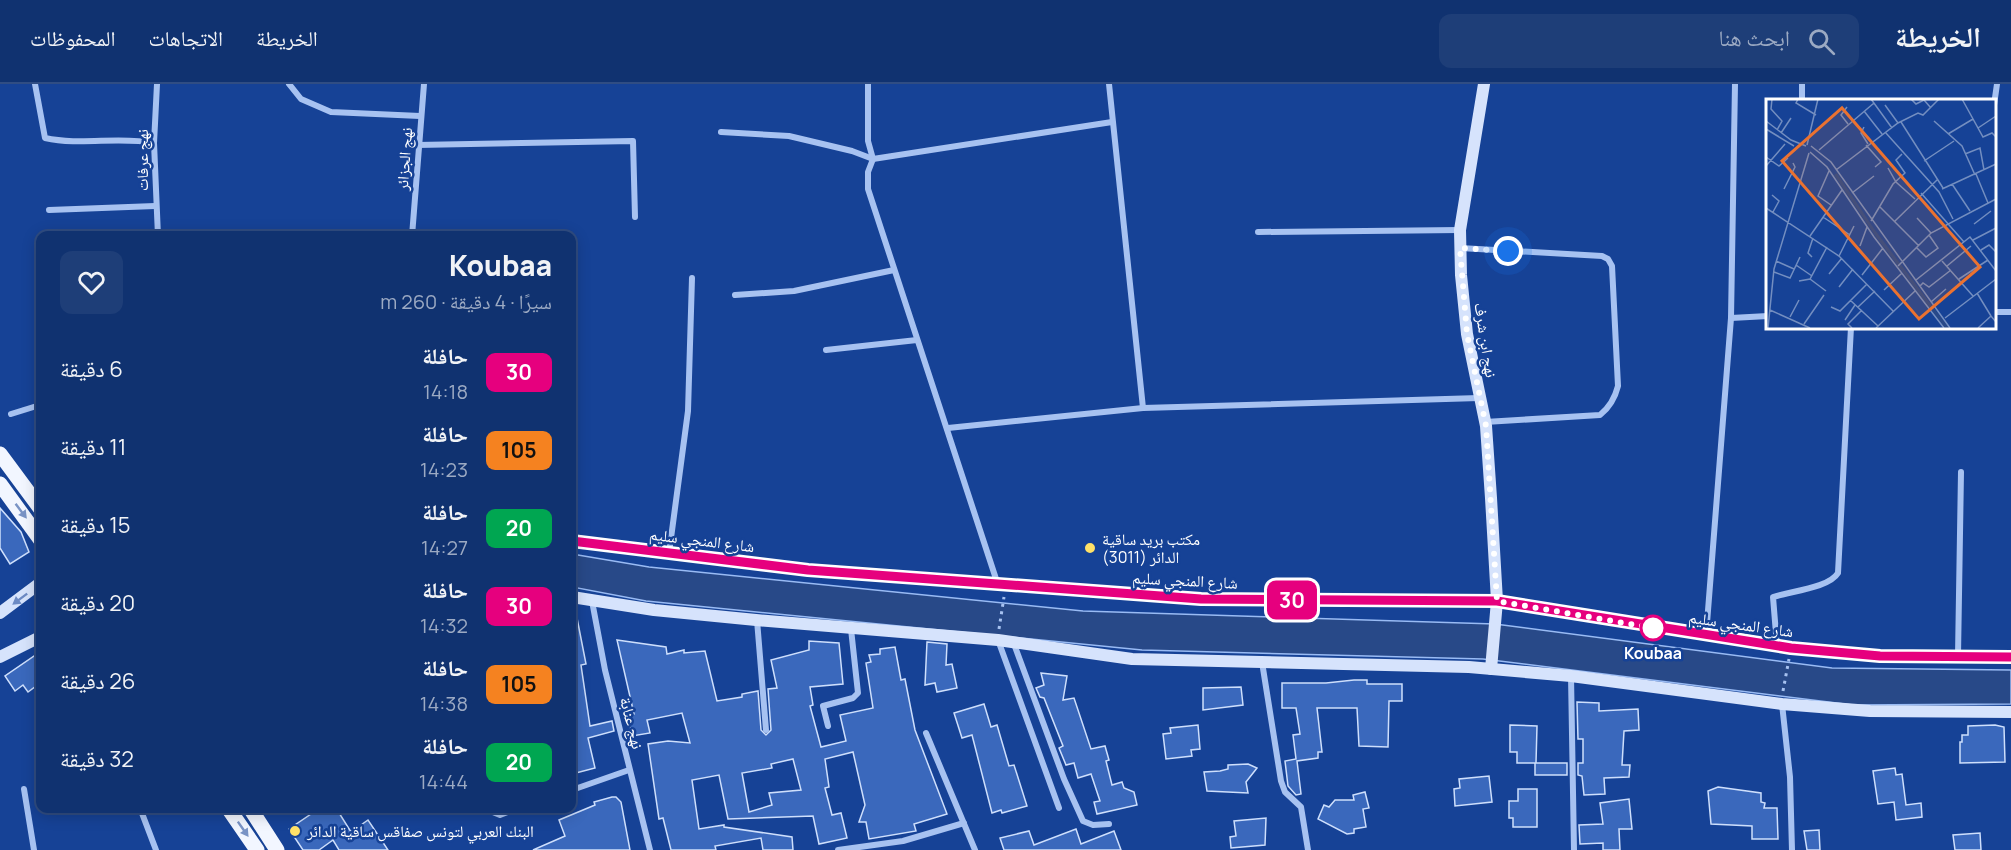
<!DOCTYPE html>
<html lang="ar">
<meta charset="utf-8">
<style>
body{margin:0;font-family:Manrope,"Noto Naskh Arabic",sans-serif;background:#1e3e78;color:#f1f3f6;direction:rtl;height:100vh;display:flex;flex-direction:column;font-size:22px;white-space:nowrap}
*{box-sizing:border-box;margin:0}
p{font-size:20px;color:#9caac3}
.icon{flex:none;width:33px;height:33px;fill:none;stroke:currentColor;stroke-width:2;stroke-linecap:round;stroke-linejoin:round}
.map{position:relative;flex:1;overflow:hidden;direction:ltr}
.details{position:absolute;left:36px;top:147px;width:540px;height:582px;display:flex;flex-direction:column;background:#103270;border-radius:12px;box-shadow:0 3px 15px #0003,0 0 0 2px #304d83;direction:rtl}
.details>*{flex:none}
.badge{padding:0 12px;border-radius:9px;font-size:21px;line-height:39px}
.you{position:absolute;width:30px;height:30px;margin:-15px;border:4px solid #fff;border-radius:50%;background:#1a73e8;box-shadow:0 0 0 9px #1a73e833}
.map>.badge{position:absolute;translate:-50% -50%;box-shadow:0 0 0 3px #fff}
.round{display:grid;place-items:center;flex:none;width:63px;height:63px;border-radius:12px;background:#1e3e78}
.summary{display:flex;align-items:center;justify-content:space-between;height:102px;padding:0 24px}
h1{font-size:28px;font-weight:800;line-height:45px}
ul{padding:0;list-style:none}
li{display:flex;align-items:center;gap:18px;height:78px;padding:0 24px}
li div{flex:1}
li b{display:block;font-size:22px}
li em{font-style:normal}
li .badge{min-width:66px;font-weight:700;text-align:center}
header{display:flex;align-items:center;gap:36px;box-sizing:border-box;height:84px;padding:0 30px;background:#103270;border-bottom:2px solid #304d83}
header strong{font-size:28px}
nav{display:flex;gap:33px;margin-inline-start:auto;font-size:21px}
.search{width:420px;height:54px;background:#1e3e78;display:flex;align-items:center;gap:15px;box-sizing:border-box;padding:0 21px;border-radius:12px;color:#9caac3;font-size:22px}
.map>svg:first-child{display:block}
.water{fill:#284988;stroke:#99bbf4;stroke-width:1.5}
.building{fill:#3a68bc;stroke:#cedffc;stroke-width:1.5;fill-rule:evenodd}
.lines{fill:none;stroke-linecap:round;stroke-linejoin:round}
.path{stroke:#a7c2f1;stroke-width:3;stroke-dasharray:3 4.5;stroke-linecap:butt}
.street{stroke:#a7c2f1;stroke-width:6}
.secondary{stroke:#d6e3fc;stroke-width:12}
.primary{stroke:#f2f6ff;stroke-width:15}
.oneway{fill:#7993c5}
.oneway2{fill:#6c8ac4}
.line-casing{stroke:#fff;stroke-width:14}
.line{stroke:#e6007e;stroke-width:9}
.walk{stroke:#fff;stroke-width:6;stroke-dasharray:0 10.8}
.poi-dot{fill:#ffe168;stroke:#164296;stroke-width:2}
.stop-dot{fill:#fff;stroke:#e6007e;stroke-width:3}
.labels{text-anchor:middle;stroke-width:5;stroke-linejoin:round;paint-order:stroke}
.street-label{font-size:16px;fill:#fff;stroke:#164296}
.poi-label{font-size:16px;fill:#fff;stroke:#164296;text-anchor:start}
.stop-label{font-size:16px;font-weight:bold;fill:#fff;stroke:#164296}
.inset-road{fill:none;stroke:#738ec0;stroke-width:1.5}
.view{fill:#eb7230;fill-opacity:0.15;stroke:#eb7230;stroke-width:3}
.inset-edge{fill:none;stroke:#fff;stroke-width:3}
</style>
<header>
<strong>الخريطة</strong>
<div class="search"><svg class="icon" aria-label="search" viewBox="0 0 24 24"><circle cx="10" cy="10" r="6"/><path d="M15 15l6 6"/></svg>ابحث هنا</div>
<nav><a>الخريطة</a><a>الاتجاهات</a><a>المحفوظات</a></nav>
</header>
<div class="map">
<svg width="2011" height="766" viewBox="0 0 2011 766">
<rect width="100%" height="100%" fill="#164296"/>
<path class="water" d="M572,470L649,483L1083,527L1495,540L1832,584L2011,586V620L1853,621L1483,575L1142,566L646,517L572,503Z"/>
<g class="building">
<path d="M0,424L21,448L29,468L10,480L0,464Z"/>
<path d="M577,534L586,580L581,581L590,642L612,637L614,647L588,654L595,684L572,690V535Z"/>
<path d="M617,556L666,563L667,570L684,566V569L705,567L717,617L742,613V610L758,607L761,646L766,651L771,646L768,605L777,604L771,576L809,566V557L839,559L843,600L810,603L813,621L810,622L821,663L846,657L840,631L873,624L866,579L871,578L869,571L880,570V565L895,563L901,596L905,595L915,646L947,730L914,740L916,747L869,755L866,738H859L865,721L853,668L825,675L829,703L825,704L832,731L841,729L847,754L819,760L813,732L728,735L719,691L692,696L699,745L724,741V743L792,753L793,766H763L761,754L715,762L716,766H671L663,734L659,735L648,660L668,657L690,659L682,629L647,636L650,649L632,652L628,631L634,630ZM793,675L801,706L769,709L772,721L749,728L742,689L772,684L771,680Z"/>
<path d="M927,558L947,560L946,581L952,580L957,604L937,608L935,599L925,601Z"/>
<path d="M40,568V599L28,608L23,601L15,607L5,592Z"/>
<path d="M1041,589L1067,592L1063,616L1074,614L1091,665L1105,662L1109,676L1106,677L1112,701L1122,698L1124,704L1134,708L1137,721L1097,730L1094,718L1100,717L1091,690L1078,694L1074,679L1066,681L1059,664L1063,662L1044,614L1040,613L1036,604L1044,601Z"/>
<path d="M1354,596H1367V600H1402V617H1389L1388,663L1359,662L1357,624H1317L1322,668H1318V674L1297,677L1301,710L1296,711L1288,702L1285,677L1296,675L1293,651L1300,650L1296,624H1282V599H1326Z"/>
<path d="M1241,603L1243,621L1203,626V604Z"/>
<path d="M1577,618L1599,619V627L1638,625L1639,646L1624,647L1622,681H1630L1629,693L1604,694L1605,710L1584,711L1582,692L1578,691V679H1583V655H1578Z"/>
<path d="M984,620L991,643L997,641L1009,682L1014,681L1027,722L1002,729L1001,726L992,729L972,651L962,654L954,629Z"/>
<path d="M1198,641L1200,665L1191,666L1192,672L1166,675L1163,650L1171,649L1170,644Z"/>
<path d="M1510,641L1537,642L1536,679H1567V691H1535V679H1517V668H1510Z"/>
<path d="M1995,641L2004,643L2005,678L1960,679V658H1962V651H1968V642Z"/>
<path d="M1248,680L1257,684L1246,698L1248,709L1207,707L1204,688L1220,687L1228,685V681Z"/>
<path d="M1895,684L1896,691L1902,690L1906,721L1921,719L1922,733L1896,736L1894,718L1878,720L1873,687Z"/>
<path d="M1489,692L1492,718L1455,722L1454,705L1460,704L1459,695Z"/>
<path d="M1718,703L1761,709V718L1765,719L1764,724H1777L1778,755H1752V742L1711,740L1708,707Z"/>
<path d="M1518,705H1537V743H1513V734H1509V717H1518Z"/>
<path d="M1365,708L1369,724L1363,725L1366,743L1354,745V749L1347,750L1318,735L1324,721L1329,723L1335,716H1354L1353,711Z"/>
<path d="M612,713H616L621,718L630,766H533L565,752L559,736L595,721L594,718Z"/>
<path d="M1629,715L1632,745H1619L1620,766H1603V759L1580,760L1579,741L1603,740L1600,719Z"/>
<path d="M320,724H336L351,748L368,736L388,766H339L333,756L319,766H303L289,745Z"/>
<path d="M1266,734L1265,761L1231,764L1230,753L1236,752L1234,737Z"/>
<path d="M1076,745L1081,760L1114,747L1121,766H1004L1000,754L1029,747L1034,761Z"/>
<path d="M1819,746L1820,766H1807L1804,747Z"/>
<path d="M1980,749L1981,766H1955L1953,751Z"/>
</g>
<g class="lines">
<g class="path">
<path d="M999,545L1004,513"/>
<path d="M1783,607L1789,575"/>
</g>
<g class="street">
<path d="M35,0L45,54C81,62 118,52 154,59"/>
<path d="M157,0L154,59L158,152"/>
<path d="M289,0L301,15L331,28L420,32"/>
<path d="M868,0V57L873,75L868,88V105L998,501"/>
<path d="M1109,0L1143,324"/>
<path d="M1802,16V0"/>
<path d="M1994,21L1997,0"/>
<path d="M721,48L789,52L852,67L873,75L1112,38"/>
<path d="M417,61L633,57L635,133"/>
<path d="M49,126L155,122"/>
<path d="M1258,148L1460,146"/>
<path d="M412,152L424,0"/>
<path d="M1460,164L1602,172L1608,175L1612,182L1618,302C1615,314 1610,323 1600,331L1485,338"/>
<path d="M735,211L794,207L894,186"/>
<path d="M1994,228H2011"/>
<path d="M1731,234L1768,232"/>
<path d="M826,266L917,256"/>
<path d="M11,330L40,321"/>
<path d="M948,344L1143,324L1479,314"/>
<path d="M669,469L688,327L692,194"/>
<path d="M592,517L605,586L650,766"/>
<path d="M757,536L766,646"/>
<path d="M1706,552L1731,234L1735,0"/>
<path d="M998,556L1059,724"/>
<path d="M1014,560L1064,695L1083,737L1093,741L1109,740"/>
<path d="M1777,562L1773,513C1791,507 1829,504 1838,489L1851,243"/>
<path d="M1958,572L1961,388"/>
<path d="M1262,578L1281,697L1285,708L1301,723L1308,766"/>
<path d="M1571,592L1574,766"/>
<path d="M1782,620L1790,693L1792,766"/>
<path d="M828,642L823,622L853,614L858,609L851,545"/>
<path d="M926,649L975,766"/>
<path d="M24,705L34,766"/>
<path d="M572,706L629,686"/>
<path d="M140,724L156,766"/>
<path d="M483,724L500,731L518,724"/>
<path d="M838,766L903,757L964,739"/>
</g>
<g class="secondary">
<path d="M1484,0L1460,146L1461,191L1467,250L1486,342L1491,414L1497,517L1491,585"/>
<path d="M572,457L808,486L1201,515L1497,517L1791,564L1880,572L2011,573"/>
<path d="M572,513L654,526L756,536L998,556L1132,575L1469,583L1571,592L1782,620L1870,627L2011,628"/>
<path d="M0,529L40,499"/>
<path d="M0,573L40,553"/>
</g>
<g class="primary">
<path d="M0,370L40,424"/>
<path d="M0,400L40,455"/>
<path d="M228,724L257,766"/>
<path d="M250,724L277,766"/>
</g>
</g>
<defs><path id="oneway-solid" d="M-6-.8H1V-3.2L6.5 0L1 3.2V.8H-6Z" transform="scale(1.5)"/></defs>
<g class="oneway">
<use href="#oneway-solid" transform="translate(21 427) rotate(53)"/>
<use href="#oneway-solid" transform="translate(243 745) rotate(55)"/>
</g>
<use class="oneway2" href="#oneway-solid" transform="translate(20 515) rotate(143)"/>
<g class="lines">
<g class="line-casing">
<path id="line" d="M572,457L808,486L1201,515L1497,517L1791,564L1880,572L2011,573"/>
</g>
<use href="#line" class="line"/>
<path class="walk" d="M1508,167L1460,164L1467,250L1486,342L1497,517L1659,545L1653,544"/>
</g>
<g class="poi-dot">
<circle cx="1090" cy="464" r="6"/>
<circle cx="295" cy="747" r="6"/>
</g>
<circle class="stop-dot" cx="1653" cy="544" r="12"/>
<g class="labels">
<g class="street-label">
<text transform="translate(404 75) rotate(-86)" y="6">نهج الجزائر</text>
<text transform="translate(142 76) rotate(-90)" y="6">نهج عرفات</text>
<text transform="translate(1486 256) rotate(81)" y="6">نهج ابن شرف</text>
<text transform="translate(702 456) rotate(7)" y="6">شارع المنجي سليم</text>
<text transform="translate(1185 496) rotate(3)" y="6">شارع المنجي سليم</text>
<text transform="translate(1741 540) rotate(8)" y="6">شارع المنجي سليم</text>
<text transform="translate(632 639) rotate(76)" y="6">نهج عنابة</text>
</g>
<g class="poi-label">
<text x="1102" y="461">مكتب بريد ساقية<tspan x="1102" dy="18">الدائر (3011)</tspan></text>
<text x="307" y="753">البنك العربي لتونس صفاقس ساقية الدائر</text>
</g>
<g class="stop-label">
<text x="1653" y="575">Koubaa</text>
</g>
</g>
<g transform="translate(1766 15)">
<rect width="230" height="230" fill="#164296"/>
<path d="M71,74L109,131L183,229H179L110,138L68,76Z" fill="#284988"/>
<path class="inset-road" d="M6,0L5,10L16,22L11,31M32,0L30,4L50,16M105,0L126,29M145,0L150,5L158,1L165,9M196,0L217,38L226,34L230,38M119,6L132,24M81,8L75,16L82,25M98,12L116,35M0,22L25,41L40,47M168,22L196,47L209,76M135,23L177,89M98,28L95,34L102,45M212,29L230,17M0,30L28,47M119,33L173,93L187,120M15,34L25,19M182,35L207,20M41,46L52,0M100,46L115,63L109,68M45,47L65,63L184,229M53,51L108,4M44,53L61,68L108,138L178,229M199,55L214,49L218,71M0,58L13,67L22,59M158,62L188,42M0,67L19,45M122,69L130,83L149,100M70,71L132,24L152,14L157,16L173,0M63,72L52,97L65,106M210,75L222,104M186,85L204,112M18,90L29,68L27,64M176,90L230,65M86,94L108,77M155,94L198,143M6,96L13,102L7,113M114,108L153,147M0,109L73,157L128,213M57,118L84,136M151,119L165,134M105,122L127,85L139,74L130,61L136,55M129,122L171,81M208,125L225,112M44,137L76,91M207,141L230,129M94,147L101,128M151,149L160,158L172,149L163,136M215,151L223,146L230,153M73,157L88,127M46,158L42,154L47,139M10,162L28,170M176,162L207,197M30,166L46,177M132,167L165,134L230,100M181,167L205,147M8,173L24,179L34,158M63,175L76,159M96,176L117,149M44,180L60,192M193,180L222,161M150,181L204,138L230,172M33,182L44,180L61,148M154,187L157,184L163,188L185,171M73,188L87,170M118,191L136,174M211,194L225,217M84,201L112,227M165,203L180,190M65,208L74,212L101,185M92,208L109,192M4,211L44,229M24,218L33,201M179,219L230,180M79,221L89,206M38,225L58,196M2,229L8,170L43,54M86,229L82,225L96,211M110,229L149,192M212,229L225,217L230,223"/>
<path class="view" d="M76,9L214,168L153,220L16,62Z"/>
<rect width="230" height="230" class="inset-edge"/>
</g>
</svg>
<div class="you" style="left:1508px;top:167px"></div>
<b class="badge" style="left:1292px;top:516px;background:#e6007e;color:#fff">30</b>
<section class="details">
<div class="summary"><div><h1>Koubaa</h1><p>سيرًا · 4 دقيقة · 260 m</p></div><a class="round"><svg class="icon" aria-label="heart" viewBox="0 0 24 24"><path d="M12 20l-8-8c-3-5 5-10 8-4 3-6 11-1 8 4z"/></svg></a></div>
<ul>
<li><span class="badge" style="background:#e6007e;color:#fff">30</span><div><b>حافلة</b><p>14:18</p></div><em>6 دقيقة</em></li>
<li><span class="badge" style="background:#f58220;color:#111">105</span><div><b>حافلة</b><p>14:23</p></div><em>11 دقيقة</em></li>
<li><span class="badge" style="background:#00a651;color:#fff">20</span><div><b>حافلة</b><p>14:27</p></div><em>15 دقيقة</em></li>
<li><span class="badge" style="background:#e6007e;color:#fff">30</span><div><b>حافلة</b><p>14:32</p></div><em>20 دقيقة</em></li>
<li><span class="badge" style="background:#f58220;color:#111">105</span><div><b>حافلة</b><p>14:38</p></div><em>26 دقيقة</em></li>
<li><span class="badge" style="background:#00a651;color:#fff">20</span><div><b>حافلة</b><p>14:44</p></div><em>32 دقيقة</em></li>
</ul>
</section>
</div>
